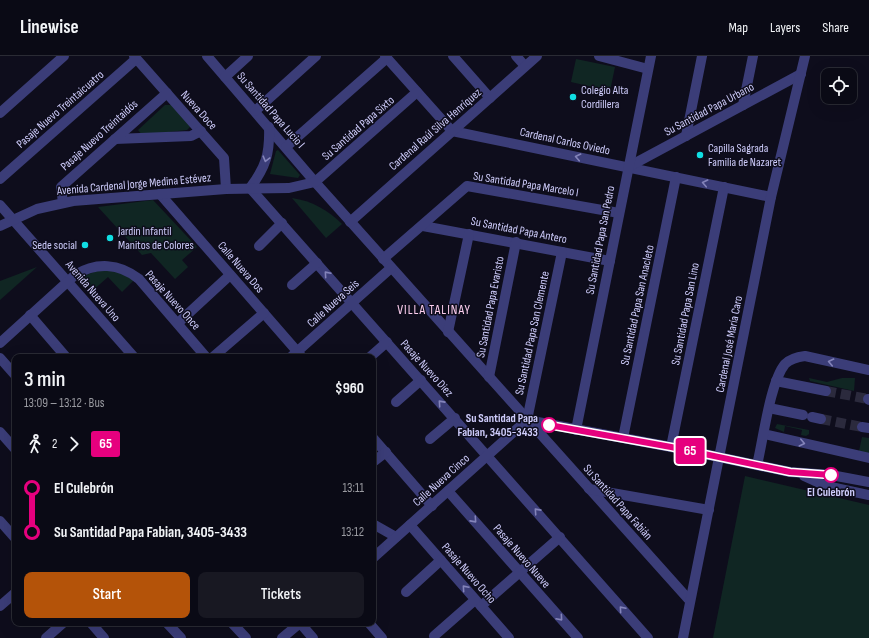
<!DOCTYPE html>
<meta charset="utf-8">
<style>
body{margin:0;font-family:"Sofia Sans Condensed",sans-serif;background:#181822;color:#f1f3f6;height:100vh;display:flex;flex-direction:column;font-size:15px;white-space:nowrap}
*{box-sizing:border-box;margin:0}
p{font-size:13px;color:#999aa0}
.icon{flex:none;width:22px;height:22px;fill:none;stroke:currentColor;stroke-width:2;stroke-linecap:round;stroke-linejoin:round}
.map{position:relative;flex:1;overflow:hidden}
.sheet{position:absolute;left:12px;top:298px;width:364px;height:272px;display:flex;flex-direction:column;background:#0a0a15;border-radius:8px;box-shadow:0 4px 16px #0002,0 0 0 1px #2a2b34}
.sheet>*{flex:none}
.badge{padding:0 8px;border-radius:3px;font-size:14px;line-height:26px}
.tools{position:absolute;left:821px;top:12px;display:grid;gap:8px}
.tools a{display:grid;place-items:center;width:36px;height:36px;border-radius:8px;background:#0a0a15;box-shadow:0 4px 16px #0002,0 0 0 1px #2a2b34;font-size:20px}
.map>.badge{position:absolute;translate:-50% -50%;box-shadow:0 0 0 2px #fff}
.legs{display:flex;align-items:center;gap:6px;height:44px;padding:0 12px;font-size:13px}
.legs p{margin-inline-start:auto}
.headline{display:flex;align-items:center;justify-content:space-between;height:68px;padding:0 12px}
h1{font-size:22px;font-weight:600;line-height:30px}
.primary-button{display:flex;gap:8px;margin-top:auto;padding:8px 12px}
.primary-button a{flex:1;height:46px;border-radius:8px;background:#b45309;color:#fff;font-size:16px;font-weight:600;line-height:46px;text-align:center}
.primary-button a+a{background:#181822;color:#f1f3f6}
ul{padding:0 12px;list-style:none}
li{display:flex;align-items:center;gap:14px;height:44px;font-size:15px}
li i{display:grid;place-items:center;width:6px;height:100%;margin:0 5px;background:currentColor}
li i::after{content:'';width:10px;height:10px;margin:-5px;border:3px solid;border-radius:50%;background:#0a0a15}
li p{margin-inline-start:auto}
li:first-child i{background:linear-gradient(#0000 50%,currentColor 0)}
li:last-child i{background:linear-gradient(currentColor 50%,#0000 0)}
header{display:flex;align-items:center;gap:24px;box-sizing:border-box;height:56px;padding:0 20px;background:#0a0a15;border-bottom:1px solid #2a2b34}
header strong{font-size:19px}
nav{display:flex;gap:22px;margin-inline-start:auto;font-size:14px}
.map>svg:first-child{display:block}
.green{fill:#102623}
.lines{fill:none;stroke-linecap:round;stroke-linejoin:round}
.minor-tunnel{stroke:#2b2a3d;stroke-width:10;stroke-dasharray:10 5;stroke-linecap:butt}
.minor{stroke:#3b3d78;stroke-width:10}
.oneway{stroke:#8484ba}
.line-1-casing{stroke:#fff;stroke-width:9}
.line-1{stroke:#e6007e;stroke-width:6}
.poi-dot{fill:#10dee3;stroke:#0e0d1c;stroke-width:1.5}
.stop-1-dot{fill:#fff;stroke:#e6007e;stroke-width:2}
.labels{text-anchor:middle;stroke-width:3;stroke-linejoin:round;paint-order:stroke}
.poi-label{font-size:12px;fill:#ceccfb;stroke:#0e0d1c;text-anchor:start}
.street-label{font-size:12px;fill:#ceccfb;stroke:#0e0d1c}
.stop-label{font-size:12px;font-weight:bold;fill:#ceccfb;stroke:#0e0d1c;text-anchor:end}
.neighbourhood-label{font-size:13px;letter-spacing:1px;fill:#fcceee;stroke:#0e0d1c}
</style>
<header>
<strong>Linewise</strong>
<nav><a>Map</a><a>Layers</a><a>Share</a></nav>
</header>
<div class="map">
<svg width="869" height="582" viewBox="0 0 869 582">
<rect width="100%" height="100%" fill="#0e0d1c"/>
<g class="green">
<path d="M576,3L615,11L610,35L571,26Z"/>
<path d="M165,49H171L191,70L187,74L142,79L138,74Z"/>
<path d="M278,94L300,119L298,122L270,118L276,95Z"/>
<path d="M292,142C312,145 328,154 342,168L326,182Z"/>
<path d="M153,144L197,191L182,204L188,211L175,223L151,197L142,199L98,151Z"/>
<path d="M37,211L0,244V225Z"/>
<path d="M100,214L119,216L134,224L122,236L108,221L92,235L80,221Z"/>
<path d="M809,322L827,326L842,322H855L854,335L810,325Z"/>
<path d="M777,368L809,374V378L806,380L801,379L802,374L785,370L784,376L775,372Z"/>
<path d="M862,381L869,382V398L859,395Z"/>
<path d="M745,420L869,449V582H713Z"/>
</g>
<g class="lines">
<g class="minor-tunnel">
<path d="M826,335L868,343"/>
<path d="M821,363L862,371"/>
</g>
<g class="minor">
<path d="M134,0L224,102L226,133"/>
<path d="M207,0L315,126L690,545"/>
<path d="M385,0L452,75L771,141"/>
<path d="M453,0L490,42"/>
<path d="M516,0L525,10"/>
<path d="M599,0L648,13"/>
<path d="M225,21L248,0"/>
<path d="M743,49L753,0"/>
<path d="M255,55L316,0"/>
<path d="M0,57L64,0"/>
<path d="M269,71C270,97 266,111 250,132L648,582"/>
<path d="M686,80L702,0"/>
<path d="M115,83L191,80L201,75"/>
<path d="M286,91L387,2"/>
<path d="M628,111L801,18"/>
<path d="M0,123L136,3"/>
<path d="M160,138L302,301"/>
<path d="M63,147L61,131L167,37"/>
<path d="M0,149L134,301"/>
<path d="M350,166L537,0"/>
<path d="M0,170L37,153L73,145L226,133L289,132L315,126L417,36"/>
<path d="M423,170L610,205"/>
<path d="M259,190L282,167"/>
<path d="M383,203L467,130L619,157"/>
<path d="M292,229L317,207"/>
<path d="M30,259L66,301"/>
<path d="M178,267L230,219"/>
<path d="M448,276L469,178"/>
<path d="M0,287L75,219C96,206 119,207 139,223L206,301"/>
<path d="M213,301L264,257"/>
<path d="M291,301L391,212"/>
<path d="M370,301L387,286"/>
<path d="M0,302L15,319"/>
<path d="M489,321L516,186"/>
<path d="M776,325L826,335"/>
<path d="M868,343L869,344"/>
<path d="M396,346L421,324"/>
<path d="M769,352L803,359"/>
<path d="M812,361L821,363"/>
<path d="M527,364L671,391L790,416L831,419L869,426"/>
<path d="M527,364L562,196"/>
<path d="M862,371L869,372"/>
<path d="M576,374L651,0"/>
<path d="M0,376L15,393"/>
<path d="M764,378L869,402"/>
<path d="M373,382L432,450"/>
<path d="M623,382L676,121"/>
<path d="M430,383L455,362"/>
<path d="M671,391L724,131"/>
<path d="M373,406L386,396"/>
<path d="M757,409C763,385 770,326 785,308C790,303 797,301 805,300L869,314"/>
<path d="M804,420L826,430L869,439"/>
<path d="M589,433L709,454"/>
<path d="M448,435L578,582"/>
<path d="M0,465L15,482"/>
<path d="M373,468L396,481"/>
<path d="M410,469L509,582"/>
<path d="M373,502L527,364"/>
<path d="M406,536L441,504"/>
<path d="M0,550L15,537"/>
<path d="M481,550L560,481"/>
<path d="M91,567L104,582"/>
<path d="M167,567L181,582"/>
<path d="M232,567L246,582"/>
<path d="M300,567L313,582"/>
<path d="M369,567L382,582"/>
<path d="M434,580L475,544"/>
<path d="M46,582L63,567"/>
<path d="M282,582L300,567"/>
<path d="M683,582L771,141L805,0"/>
</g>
</g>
<defs><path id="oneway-chevron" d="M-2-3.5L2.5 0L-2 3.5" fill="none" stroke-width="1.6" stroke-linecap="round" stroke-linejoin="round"/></defs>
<g class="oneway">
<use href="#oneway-chevron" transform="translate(578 101) rotate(-168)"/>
<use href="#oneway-chevron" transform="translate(266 103) rotate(105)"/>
<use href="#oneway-chevron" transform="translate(705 127) rotate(-168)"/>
<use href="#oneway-chevron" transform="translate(327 218) rotate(-131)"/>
<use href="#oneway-chevron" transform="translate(831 306) rotate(-168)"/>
<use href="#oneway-chevron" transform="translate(441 347) rotate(-132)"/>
<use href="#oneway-chevron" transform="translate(802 387) rotate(13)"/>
<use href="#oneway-chevron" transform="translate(537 455) rotate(-132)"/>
<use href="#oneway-chevron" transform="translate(474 464) rotate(48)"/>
<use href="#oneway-chevron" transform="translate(465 532) rotate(-131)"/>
<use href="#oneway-chevron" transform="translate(622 553) rotate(-131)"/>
<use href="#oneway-chevron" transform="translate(560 562) rotate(49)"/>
</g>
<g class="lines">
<g class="line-1-casing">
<path id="line-1" d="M549,369L671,391L790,416L831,419"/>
</g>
<use href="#line-1" class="line-1"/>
</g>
<g class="poi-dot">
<circle cx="573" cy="41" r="4"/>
<circle cx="700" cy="99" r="4"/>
<circle cx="110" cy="182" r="4"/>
<circle cx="85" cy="189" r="4"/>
</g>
<g class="stop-1-dot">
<circle cx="549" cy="369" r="7"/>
<circle cx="831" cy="419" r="7"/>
</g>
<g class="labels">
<g class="poi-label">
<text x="581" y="38">Colegio Alta<tspan x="581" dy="14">Cordillera</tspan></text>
<text x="708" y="96">Capilla Sagrada<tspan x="708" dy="14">Familia de Nazaret</tspan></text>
<text x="118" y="179">Jardín Infantil<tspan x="118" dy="14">Manitos de Colores</tspan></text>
<text x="77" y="193" text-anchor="end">Sede social</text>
</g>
<g class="street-label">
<text transform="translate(60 53) rotate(-41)" y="4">Pasaje Nuevo Treintaicuatro</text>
<text transform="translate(709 53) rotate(-28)" y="4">Su Santidad Papa Urbano</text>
<text transform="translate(199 54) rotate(48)" y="4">Nueva Doce</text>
<text transform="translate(271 54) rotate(49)" y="4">Su Santidad Papa Lucio I</text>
<text transform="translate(358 72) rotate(-41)" y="4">Su Santidad Papa Sixto</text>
<text transform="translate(435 73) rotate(-41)" y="4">Cardenal Raúl Silva Henríquez</text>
<text transform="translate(99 79) rotate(-42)" y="4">Pasaje Nuevo Treintaidós</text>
<text transform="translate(565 85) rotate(12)" y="4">Cardenal Carlos Oviedo</text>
<text transform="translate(134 128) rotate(-5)" y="4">Avenida Cardenal Jorge Medina Estévez</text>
<text transform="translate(526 128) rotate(9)" y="4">Su Santidad Papa Marcelo I</text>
<text transform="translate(519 174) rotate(11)" y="4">Su Santidad Papa Antero</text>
<text transform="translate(600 184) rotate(-79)" y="4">Su Santidad Papa San Pedro</text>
<text transform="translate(241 211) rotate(49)" y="4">Calle Nueva Dos</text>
<text transform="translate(93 235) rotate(49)" y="4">Avenida Nueva Uno</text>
<text transform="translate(173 244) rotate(48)" y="4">Pasaje Nuevo Once</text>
<text transform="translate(333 247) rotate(-42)" y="4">Calle Nueva Seis</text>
<text transform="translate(637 249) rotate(-78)" y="4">Su Santidad Papa San Anacleto</text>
<text transform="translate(490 251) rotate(-79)" y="4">Su Santidad Papa Evaristo</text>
<text transform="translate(685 258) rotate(-79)" y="4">Su Santidad Papa San Lino</text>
<text transform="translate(532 277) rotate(-78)" y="4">Su Santidad Papa San Clemente</text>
<text transform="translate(729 288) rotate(-79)" y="4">Cardenal José María Caro</text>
<text transform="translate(427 312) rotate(48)" y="4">Pasaje Nuevo Diez</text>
<text transform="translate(441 424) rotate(-42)" y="4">Calle Nueva Cinco</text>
<text transform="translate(618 446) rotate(48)" y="4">Su Santidad Papa Fabián</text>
<text transform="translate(522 500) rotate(49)" y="4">Pasaje Nuevo Nueve</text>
<text transform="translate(469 517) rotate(49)" y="4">Pasaje Nuevo Ocho</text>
</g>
<g class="stop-label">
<text x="538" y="366">Su Santidad Papa<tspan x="538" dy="14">Fabian, 3405-3433</tspan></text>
<text x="831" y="440" text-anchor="middle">El Culebrón</text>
</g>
<g class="neighbourhood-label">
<text x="434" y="258">VILLA TALINAY</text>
</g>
</g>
</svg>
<div class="tools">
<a><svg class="icon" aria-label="locate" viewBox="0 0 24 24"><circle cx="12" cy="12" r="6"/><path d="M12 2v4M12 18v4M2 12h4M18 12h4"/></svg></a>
</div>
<b class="badge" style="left:690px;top:395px;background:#e6007e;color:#fff">65</b>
<section class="sheet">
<div class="headline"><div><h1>3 min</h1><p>13:09 – 13:12 · Bus</p></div><b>$960</b></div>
<div class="legs"><svg class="icon" aria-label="walk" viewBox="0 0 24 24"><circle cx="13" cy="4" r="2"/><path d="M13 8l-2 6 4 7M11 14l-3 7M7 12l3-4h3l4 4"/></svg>2<svg class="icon" aria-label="forward" viewBox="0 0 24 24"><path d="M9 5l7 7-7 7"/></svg><b class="badge" style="background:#e6007e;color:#fff">65</b></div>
<ul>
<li><i style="color:#e6007e"></i><b>El Culebrón</b><p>13:11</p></li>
<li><i style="color:#e6007e"></i><b>Su Santidad Papa Fabian, 3405-3433</b><p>13:12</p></li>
</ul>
<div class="primary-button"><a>Start</a><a>Tickets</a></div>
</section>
</div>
